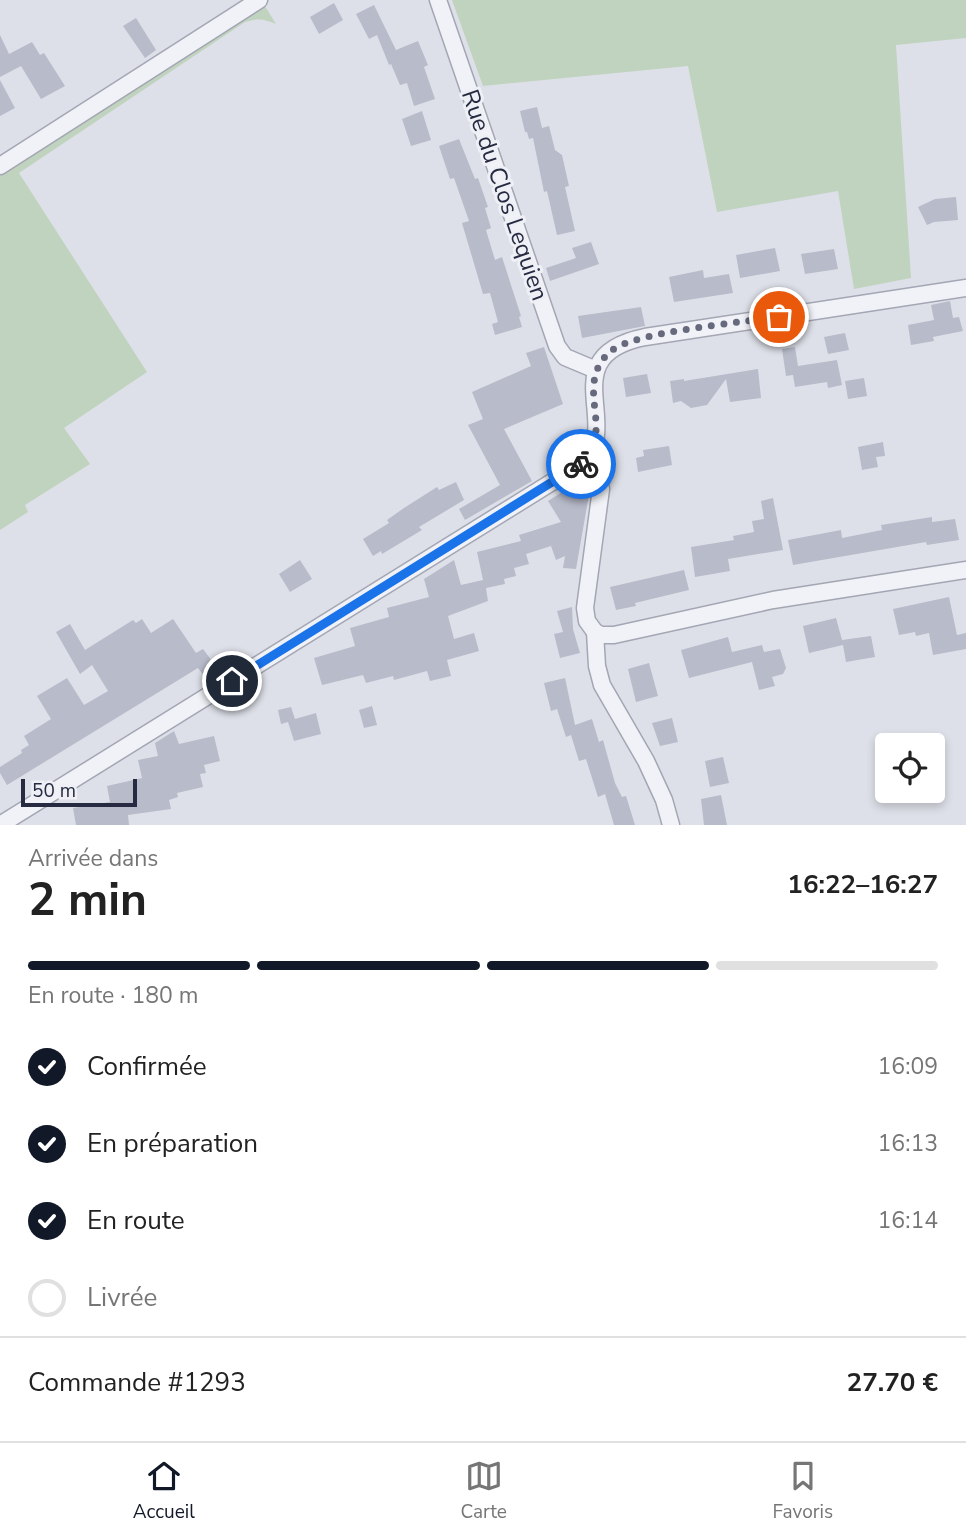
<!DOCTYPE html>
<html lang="fr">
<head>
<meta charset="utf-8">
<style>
  body { margin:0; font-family:"Nunito Sans",sans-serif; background:#f2f2f2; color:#222; height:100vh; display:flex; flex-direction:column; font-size:26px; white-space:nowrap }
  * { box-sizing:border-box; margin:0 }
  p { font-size:23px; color:#767676 }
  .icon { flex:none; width:38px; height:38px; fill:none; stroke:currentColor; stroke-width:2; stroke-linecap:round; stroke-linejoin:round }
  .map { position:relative; height:825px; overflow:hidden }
  .sheet { display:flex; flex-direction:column; background:#fff; flex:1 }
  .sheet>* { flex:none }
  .buttons { position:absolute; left:875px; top:733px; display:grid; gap:14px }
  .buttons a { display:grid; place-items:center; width:70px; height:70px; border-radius:7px; background:#fff; box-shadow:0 4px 10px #0003; font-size:35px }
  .scale { position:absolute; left:21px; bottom:18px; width:116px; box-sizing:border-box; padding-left:7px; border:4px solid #262b41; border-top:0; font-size:19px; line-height:24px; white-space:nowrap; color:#262b41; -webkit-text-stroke:5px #eef0f6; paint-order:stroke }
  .pin { position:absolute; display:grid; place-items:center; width:60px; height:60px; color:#fff; margin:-30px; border:4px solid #fff; border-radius:50%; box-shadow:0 2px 7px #0007 }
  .courier { position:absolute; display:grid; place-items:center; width:70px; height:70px; margin:-35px; border:5px solid #1a73e8; border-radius:50%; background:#fff; color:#222; box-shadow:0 2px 9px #0007 }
  .summary em { font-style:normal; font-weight:700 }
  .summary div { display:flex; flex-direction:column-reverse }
  .summary { display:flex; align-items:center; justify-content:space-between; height:119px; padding:0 28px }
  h1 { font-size:46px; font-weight:700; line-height:52px }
  .bar { display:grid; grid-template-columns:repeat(4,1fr); gap:10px 7px; align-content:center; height:84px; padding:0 28px }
  .bar i { height:9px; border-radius:5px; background:#e0e0e0 }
  .bar .active { background:#111827 }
  .bar p { grid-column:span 4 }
  .line { display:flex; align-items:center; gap:18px; padding:0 28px; border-top:2px solid #e0e0e0 }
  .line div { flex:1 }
  ol { padding:0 28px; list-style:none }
  li { display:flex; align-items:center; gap:21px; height:77px }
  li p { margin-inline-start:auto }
  li .icon { padding:7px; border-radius:50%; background:#111827; color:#fff; stroke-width:4 }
  li:last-child { color:#767676 }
  li i { width:38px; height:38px; border:4px solid #e0e0e0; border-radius:50% }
  .tabs { display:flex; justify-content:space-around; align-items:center; height:98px; border-top:2px solid #e0e0e0; background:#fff; font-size:19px; color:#767676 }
  .tabs a { display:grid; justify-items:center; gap:4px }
  .tabs .active { color:#111827 }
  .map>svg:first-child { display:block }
</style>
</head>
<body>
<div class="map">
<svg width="966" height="825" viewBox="0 0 966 825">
  <rect width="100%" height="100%" fill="#dee0e9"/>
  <g fill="#c0d3be">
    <path d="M 452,0 L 966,0 L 966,38 L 896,45 L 911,278 L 854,289 L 838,191 L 717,212 L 688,66 L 483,86 Z"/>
    <path d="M 263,3 L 276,24 C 264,19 258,18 245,22 L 19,173 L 147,372 L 64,428 L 90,464 L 25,505 L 28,512 L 0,530 L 0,172 Z"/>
  </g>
  <g fill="#b8bbc9">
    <path d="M 334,3 L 343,20 L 319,34 L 310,17 Z"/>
    <path d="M 374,5 L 396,50 L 418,41 L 428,65 L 424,67 L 435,99 L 414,106 L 407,83 L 400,85 L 391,64 L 389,65 L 377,35 L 369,39 L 356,14 Z"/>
    <path d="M 136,18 L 156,50 L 145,58 L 123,26 Z"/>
    <path d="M 0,35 L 9,54 L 32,42 L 40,55 L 44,53 L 65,86 L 41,99 L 21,66 L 0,77 Z"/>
    <path d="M 0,80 L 15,108 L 0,116 Z"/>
    <path d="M 537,107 L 542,128 L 549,126 L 555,150 L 562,155 L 569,186 L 565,187 L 575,231 L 557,235 L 547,191 L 544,192 L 533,138 L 529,139 L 527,132 L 525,132 L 520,111 Z"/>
    <path d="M 422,111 L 431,140 L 411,146 L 402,119 Z"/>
    <path d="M 459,139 L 475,179 L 478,178 L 488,207 L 485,208 L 491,228 L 486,230 L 495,260 L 502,257 L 521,316 L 519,317 L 522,327 L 495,335 L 492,324 L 498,322 L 490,293 L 483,294 L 462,223 L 469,221 L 454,178 L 450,179 L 439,146 Z"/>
    <path d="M 956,197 L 958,220 L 934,222 L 927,225 L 918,207 L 935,199 Z"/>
    <path d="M 591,242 L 599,264 L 550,281 L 546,268 L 576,258 L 572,248 Z"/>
    <path d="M 775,248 L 780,271 L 740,278 L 736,255 Z"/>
    <path d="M 834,249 L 838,269 L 805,274 L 801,254 Z"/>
    <path d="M 703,270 L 704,278 L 729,274 L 733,293 L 674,302 L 669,277 Z"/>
    <path d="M 950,301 L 953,318 L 959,317 L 963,331 L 933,337 L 934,341 L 911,345 L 908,325 L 934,320 L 931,305 Z"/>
    <path d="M 641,307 L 645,326 L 582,338 L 578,316 Z"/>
    <path d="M 845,333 L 849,350 L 828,354 L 824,337 Z"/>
    <path d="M 544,347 L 563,404 L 504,429 L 532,481 L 465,520 L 459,509 L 500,485 L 468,425 L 483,419 L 472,392 L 531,366 L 526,353 Z"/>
    <path d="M 795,347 L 798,366 L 837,360 L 842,385 L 828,388 L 827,382 L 795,387 L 793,375 L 786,376 L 782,349 Z"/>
    <path d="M 758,369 L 761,398 L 730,402 L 726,379 L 707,405 L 691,408 L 681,401 L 673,403 L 670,381 L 684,379 L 684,381 Z"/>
    <path d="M 647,374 L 651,393 L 626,397 L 623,378 Z"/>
    <path d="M 864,378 L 867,396 L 848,399 L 845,381 Z"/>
    <path d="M 883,442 L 885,456 L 876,457 L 878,467 L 862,470 L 858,447 Z"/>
    <path d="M 669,446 L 672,465 L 638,472 L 636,458 L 644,456 L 643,450 Z"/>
    <path d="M 580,481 L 590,489 L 576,569 L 563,568 L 565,556 L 556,560 L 551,546 L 526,554 L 529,564 L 514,568 L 516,576 L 504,579 L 505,584 L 486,588 L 488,601 L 448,616 L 454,639 L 474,633 L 479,651 L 447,660 L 451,676 L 430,681 L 427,671 L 394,680 L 393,676 L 366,683 L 363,675 L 322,685 L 314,658 L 355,646 L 350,628 L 389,617 L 387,608 L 429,597 L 424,579 L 454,560 L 461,585 L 483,580 L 477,552 L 521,541 L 519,535 L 561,522 L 548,501 Z"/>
    <path d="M 456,482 L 464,500 L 419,527 L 422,530 L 382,554 L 381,551 L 373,556 L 363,539 L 389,523 L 387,520 L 404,508 L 437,487 L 439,490 Z"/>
    <path d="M 773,498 L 783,550 L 728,559 L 730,571 L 695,577 L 691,547 L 734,540 L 733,536 L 754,532 L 752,521 L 764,519 L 761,501 Z"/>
    <path d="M 932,517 L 932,522 L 955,519 L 959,540 L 927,545 L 926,542 L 793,565 L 788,540 L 841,530 L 842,538 L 882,530 L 881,525 Z"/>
    <path d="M 300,560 L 312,579 L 290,592 L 279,574 Z"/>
    <path d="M 684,570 L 689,590 L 635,603 L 636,606 L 616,610 L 610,587 Z"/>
    <path d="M 949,597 L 957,635 L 966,633 L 966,649 L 933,655 L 929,633 L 916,636 L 915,632 L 899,635 L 893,609 Z"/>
    <path d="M 572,607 L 573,629 L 580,653 L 560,658 L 554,634 L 563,632 L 557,611 Z"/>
    <path d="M 836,618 L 842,640 L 871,636 L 875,657 L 846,662 L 843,645 L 809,653 L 803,626 Z"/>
    <path d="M 142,619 L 151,633 L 173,619 L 196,653 L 203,649 L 218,669 L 205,677 L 198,668 L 7,785 L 0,773 L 0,767 L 22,753 L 21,750 L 29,745 L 24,736 L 51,719 L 37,696 L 67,678 L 84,705 L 108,691 L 92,665 L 80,674 L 56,632 L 70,624 L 85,650 L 133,620 L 136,623 Z"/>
    <path d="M 728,637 L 732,652 L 762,645 L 764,652 L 780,649 L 786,668 L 783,674 L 772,677 L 775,686 L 759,690 L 752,662 L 689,678 L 681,650 Z"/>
    <path d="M 649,663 L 658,696 L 636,702 L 628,669 Z"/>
    <path d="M 565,678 L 575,725 L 592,719 L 599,742 L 603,740 L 615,783 L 622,797 L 626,796 L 635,825 L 614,825 L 605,794 L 598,797 L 586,759 L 579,761 L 571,735 L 566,737 L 557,709 L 551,711 L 544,683 Z"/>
    <path d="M 372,706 L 377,725 L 364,728 L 359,710 Z"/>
    <path d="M 291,707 L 295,719 L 316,713 L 321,734 L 294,741 L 288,722 L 281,724 L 278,710 Z"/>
    <path d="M 672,718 L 678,742 L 660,746 L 652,723 Z"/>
    <path d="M 174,731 L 179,744 L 214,736 L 220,761 L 204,765 L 206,773 L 200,774 L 203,787 L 177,793 L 178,797 L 169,800 L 171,809 L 128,815 L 129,825 L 76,825 L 73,808 L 110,802 L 107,786 L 142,778 L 138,760 L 158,756 L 155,743 Z"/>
    <path d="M 723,757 L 729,783 L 710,787 L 705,761 Z"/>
    <path d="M 721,795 L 727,825 L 704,825 L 701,799 Z"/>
  </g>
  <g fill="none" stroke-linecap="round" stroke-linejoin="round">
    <g stroke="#a3a6b3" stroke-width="19">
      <g id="street">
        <path d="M 438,0 L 557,346 L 565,357 L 596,370"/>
        <path d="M 0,166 L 259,0"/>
        <path d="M 587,459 L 597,474 L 601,489 L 585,608 L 587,621 L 595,632"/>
        <path d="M 595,632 L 601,635 L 614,635 L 773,600 L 966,570"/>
        <path d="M 595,632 L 597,666 L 602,685 L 646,761 L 664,800 L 671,825"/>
        <path d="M 0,825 L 581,464 C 625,427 551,356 645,337 L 966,288"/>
      </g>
    </g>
    <use href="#street" stroke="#f1f2f7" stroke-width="16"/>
  </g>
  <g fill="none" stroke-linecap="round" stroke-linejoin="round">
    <path stroke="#666a7c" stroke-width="7" stroke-dasharray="0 12.6" d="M 581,464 C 598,450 597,430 595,410 C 592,387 592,367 611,351 C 633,332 744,322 779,317"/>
    <path stroke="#1a73e8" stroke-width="9" d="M 232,681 L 581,464"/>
  </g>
  <g text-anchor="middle" stroke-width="6" stroke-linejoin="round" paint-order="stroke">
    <g font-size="24" fill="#262b41" stroke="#eef0f6">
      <text transform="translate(505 195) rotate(71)" y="8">Rue du Clos Lequien</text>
    </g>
  </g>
</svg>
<div class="buttons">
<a><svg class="icon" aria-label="locate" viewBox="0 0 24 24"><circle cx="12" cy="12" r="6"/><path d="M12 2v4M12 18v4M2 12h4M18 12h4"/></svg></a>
</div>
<div class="scale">50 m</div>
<div class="pin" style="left:779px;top:317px;background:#ea580c"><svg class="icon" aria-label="bag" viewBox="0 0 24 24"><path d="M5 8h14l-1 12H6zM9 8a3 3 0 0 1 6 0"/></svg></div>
<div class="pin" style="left:232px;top:681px;background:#1f2937"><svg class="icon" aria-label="home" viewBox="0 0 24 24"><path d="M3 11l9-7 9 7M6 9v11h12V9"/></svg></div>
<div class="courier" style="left:581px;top:464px"><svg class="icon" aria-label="bike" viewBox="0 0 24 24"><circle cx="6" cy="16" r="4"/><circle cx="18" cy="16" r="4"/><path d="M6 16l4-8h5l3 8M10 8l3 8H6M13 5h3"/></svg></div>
</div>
<section class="sheet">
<div class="summary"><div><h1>2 min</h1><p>Arrivée dans</p></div><em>16:22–16:27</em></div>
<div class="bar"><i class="active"></i><i class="active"></i><i class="active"></i><i></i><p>En route · 180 m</p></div>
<ol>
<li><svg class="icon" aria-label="check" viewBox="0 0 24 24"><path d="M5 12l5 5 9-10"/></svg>Confirmée<p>16:09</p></li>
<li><svg class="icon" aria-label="check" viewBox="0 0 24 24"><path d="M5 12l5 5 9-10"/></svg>En préparation<p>16:13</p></li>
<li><svg class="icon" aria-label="check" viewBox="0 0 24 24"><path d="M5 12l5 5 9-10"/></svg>En route<p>16:14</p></li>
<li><i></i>Livrée</li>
</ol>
<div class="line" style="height:91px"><div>Commande #1293</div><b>27.70 €</b></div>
</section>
<nav class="tabs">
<a class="active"><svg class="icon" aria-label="home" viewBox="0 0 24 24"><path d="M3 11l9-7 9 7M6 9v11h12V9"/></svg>Accueil</a>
<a><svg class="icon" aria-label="map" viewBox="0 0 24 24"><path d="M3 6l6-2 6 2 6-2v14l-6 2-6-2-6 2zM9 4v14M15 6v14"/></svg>Carte</a>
<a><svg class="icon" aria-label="saved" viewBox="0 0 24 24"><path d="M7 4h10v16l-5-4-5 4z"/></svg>Favoris</a>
</nav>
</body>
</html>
